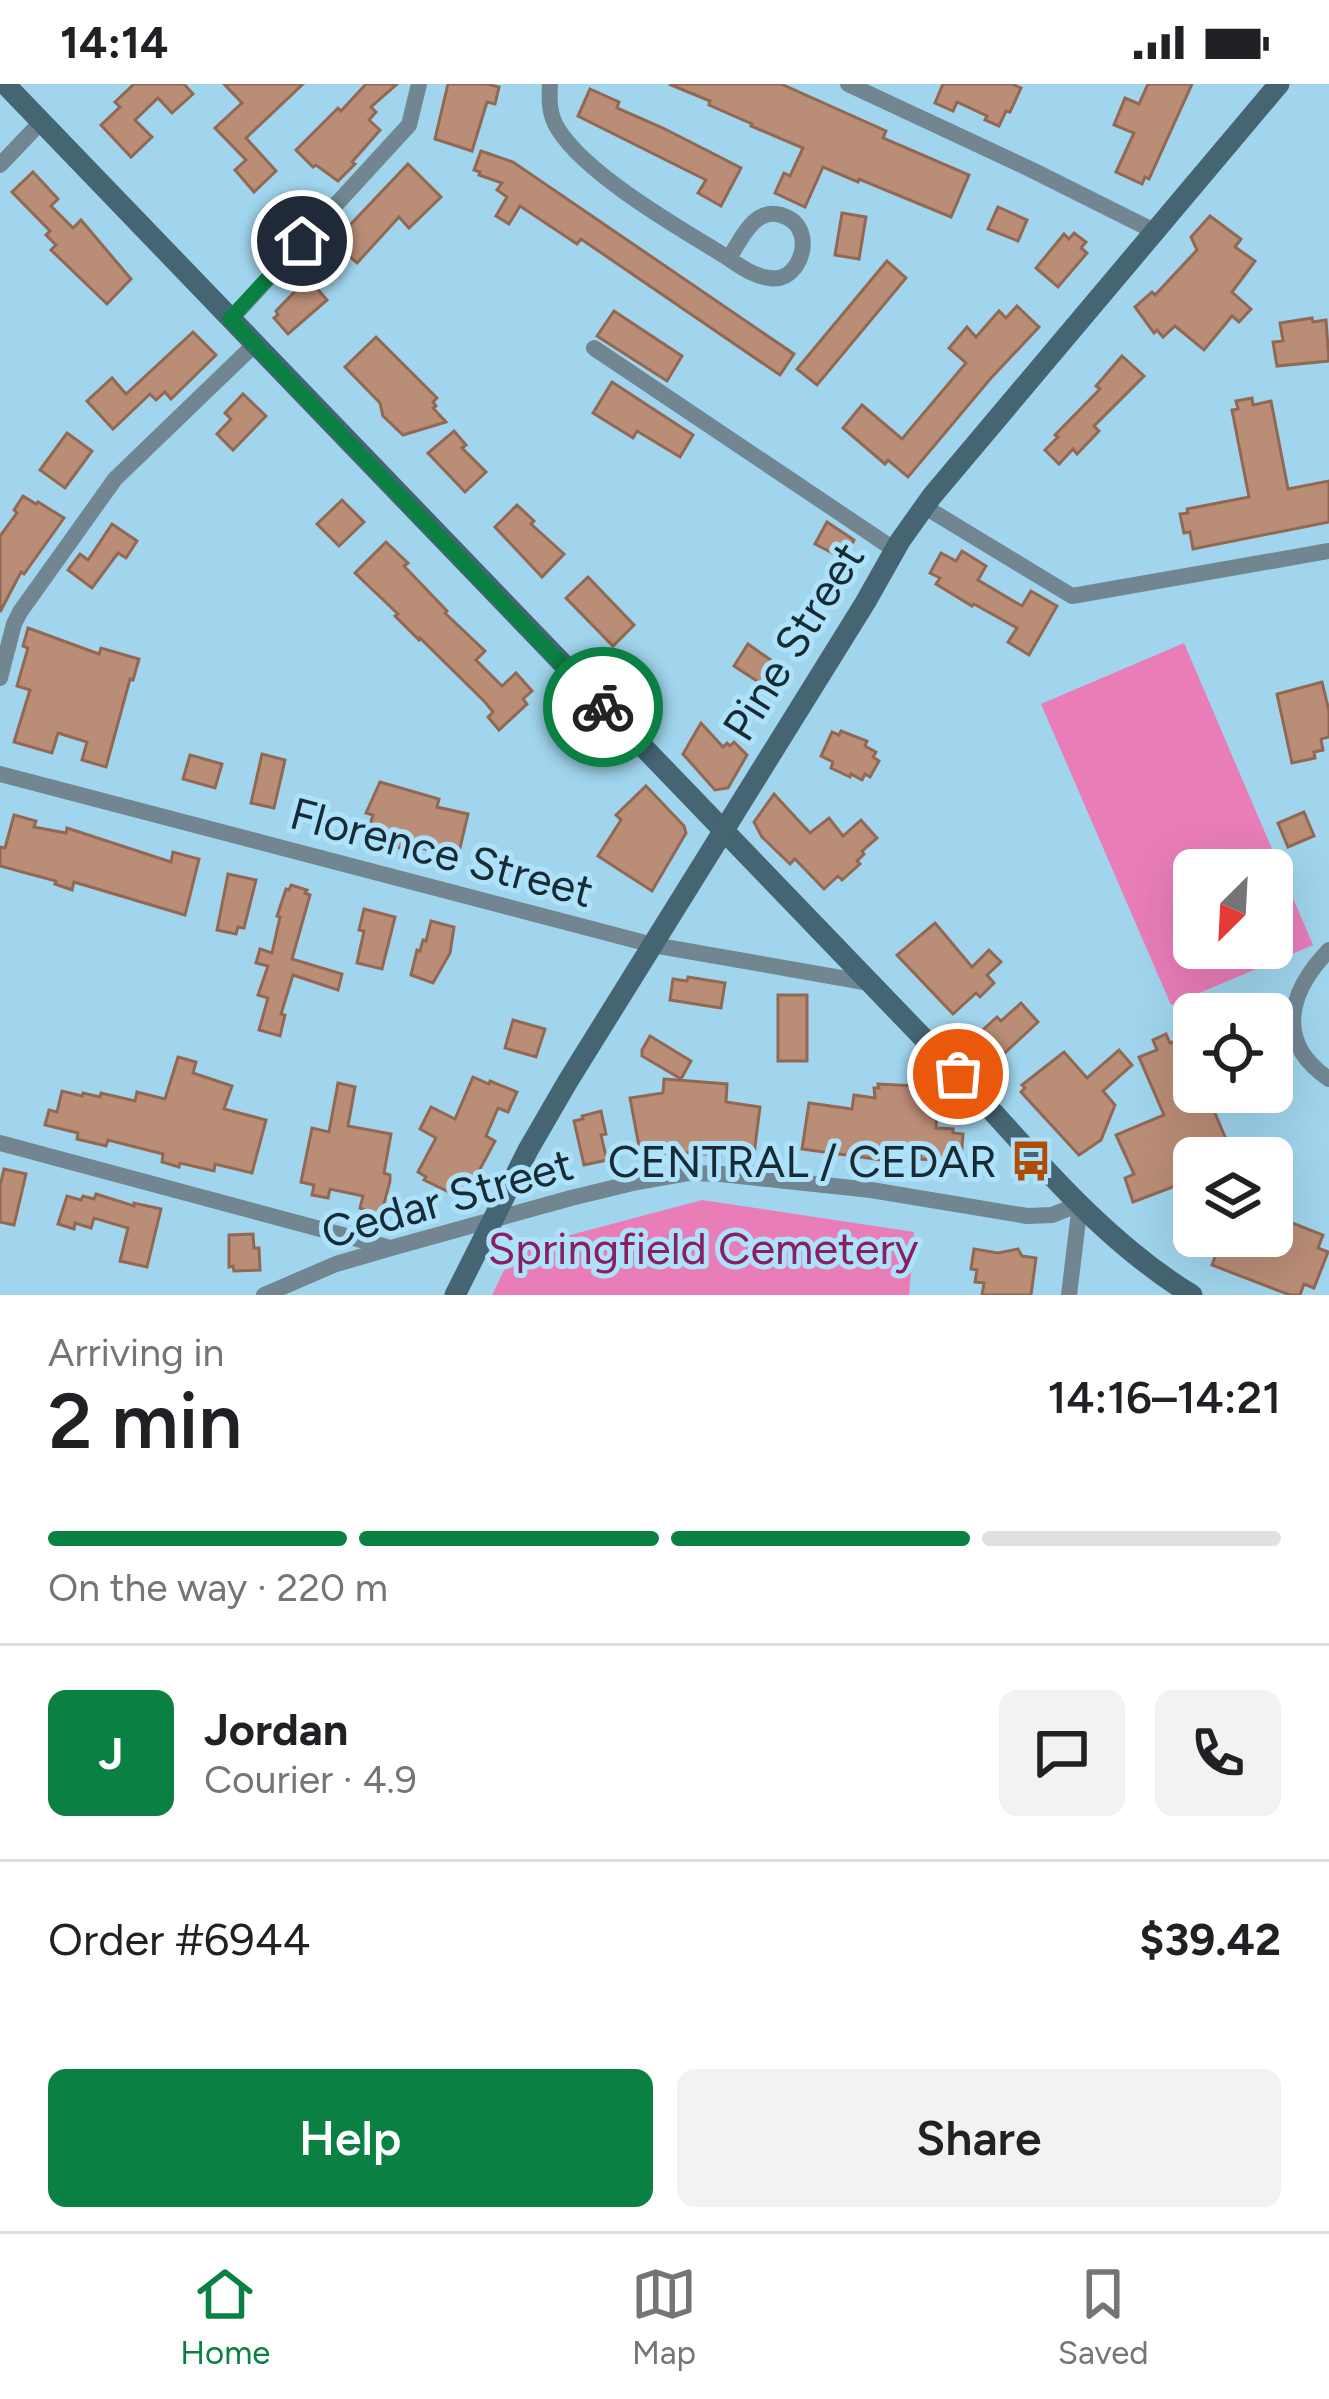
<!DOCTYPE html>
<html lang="en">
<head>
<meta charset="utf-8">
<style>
  body { margin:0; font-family:Figtree,sans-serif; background:#f2f2f2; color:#202124; height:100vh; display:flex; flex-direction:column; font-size:45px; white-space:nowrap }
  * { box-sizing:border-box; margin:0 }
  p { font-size:39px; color:#757577 }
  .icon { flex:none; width:66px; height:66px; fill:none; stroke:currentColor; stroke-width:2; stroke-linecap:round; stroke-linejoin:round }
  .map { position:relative; height:1211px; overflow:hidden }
  .sheet { display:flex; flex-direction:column; background:#fff; flex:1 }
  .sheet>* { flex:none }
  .needle { width:78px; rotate:204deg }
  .tools { position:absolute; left:1173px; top:765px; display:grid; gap:24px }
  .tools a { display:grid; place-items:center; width:120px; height:120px; border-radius:18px; background:#fff; box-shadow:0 12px 48px #0002; font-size:60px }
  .pin { position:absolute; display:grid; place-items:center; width:102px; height:102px; color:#fff; margin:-51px; border:6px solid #fff; border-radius:50%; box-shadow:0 3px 12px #0007 }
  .courier { position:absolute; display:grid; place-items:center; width:120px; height:120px; margin:-60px; border:9px solid #0b8043; border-radius:50%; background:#fff; color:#222; box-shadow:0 3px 15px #0007 }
  .headline em { font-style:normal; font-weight:600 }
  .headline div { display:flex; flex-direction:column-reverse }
  .headline { display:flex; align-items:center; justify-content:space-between; height:204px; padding:0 48px }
  h1 { font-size:78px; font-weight:600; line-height:90px }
  .bar { display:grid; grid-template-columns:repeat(4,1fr); gap:18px 12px; align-content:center; height:144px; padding:0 48px }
  .bar i { height:15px; border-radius:9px; background:#e0e0e0 }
  .bar .current { background:#0b8043 }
  .bar p { grid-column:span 4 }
  .line { display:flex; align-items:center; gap:30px; padding:0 48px; border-top:3px solid #e0e0e0 }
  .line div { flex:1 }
  .round { display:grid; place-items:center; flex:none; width:126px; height:126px; border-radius:18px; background:#f2f2f2 }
  .primary-button { display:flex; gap:24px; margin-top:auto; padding:24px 48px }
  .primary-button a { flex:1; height:138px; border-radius:18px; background:#0b8043; color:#fff; font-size:48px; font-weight:600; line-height:138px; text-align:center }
  .primary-button a+a { background:#f2f2f2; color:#202124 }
  .status { display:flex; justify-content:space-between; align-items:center; height:84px; padding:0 60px; background:#fff; direction:ltr }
  .status svg { height:33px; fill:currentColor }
  .tab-bar { display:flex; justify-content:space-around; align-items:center; height:168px; border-top:3px solid #e0e0e0; background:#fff; font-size:33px; color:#757577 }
  .tab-bar a { display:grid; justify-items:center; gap:6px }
  .tab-bar .current { color:#0b8043 }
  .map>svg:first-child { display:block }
</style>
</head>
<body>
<div class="status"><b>14:14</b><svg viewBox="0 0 49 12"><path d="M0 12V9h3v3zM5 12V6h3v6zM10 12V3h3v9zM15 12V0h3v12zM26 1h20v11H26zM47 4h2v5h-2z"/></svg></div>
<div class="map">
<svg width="1329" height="1211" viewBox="0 0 1329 1211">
  <rect width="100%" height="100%" fill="#a0d5ed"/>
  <g fill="#e97db8" fill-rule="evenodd">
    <path d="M 1184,559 L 1313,861 L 1171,921 L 1041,620 ZM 1194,786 L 1272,786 L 1272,864 L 1194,864 Z"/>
    <path d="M 702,1116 L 914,1148 L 909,1211 L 492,1211 L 514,1166 Z"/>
  </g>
  <g fill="#ba8d76" stroke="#936853" stroke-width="3">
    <path d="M 134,0 L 184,0 L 193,10 L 172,29 L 158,14 L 135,36 L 152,53 L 131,73 L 101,41 L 120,23 L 115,18 Z"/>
    <path d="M 224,0 L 303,0 L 246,54 L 276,87 L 254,108 L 235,86 L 246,76 L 215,44 L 242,19 Z"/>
    <path d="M 366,0 L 397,0 L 371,23 L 376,28 L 369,36 L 380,46 L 352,78 L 355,80 L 338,97 L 316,81 L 313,83 L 296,66 L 338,24 L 341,27 Z"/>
    <path d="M 448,0 L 487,0 L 499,3 L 495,20 L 487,18 L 472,67 L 435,55 Z"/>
    <path d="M 669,0 L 781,0 L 886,47 L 883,54 L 969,91 L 951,133 L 859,95 L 858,98 L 823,83 L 805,123 L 775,109 L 784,89 L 790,92 L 803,64 L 751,42 L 752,40 L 709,21 L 710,17 Z"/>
    <path d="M 943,0 L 1012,0 L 1021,4 L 1010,28 L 1006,27 L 999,42 L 985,36 L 987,32 L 957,18 L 953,27 L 935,19 Z"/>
    <path d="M 1148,0 L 1192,0 L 1149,95 L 1145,93 L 1142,100 L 1116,88 L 1134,49 L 1114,41 L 1125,14 L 1139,20 Z"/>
    <path d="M 590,5 L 619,18 L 617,24 L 663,44 L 741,84 L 721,122 L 698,109 L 706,96 L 578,32 Z"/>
    <path d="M 481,67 L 513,78 L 794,270 L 780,291 L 581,155 L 577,160 L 520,122 L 509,140 L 496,132 L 507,113 L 497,106 L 502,99 L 479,91 L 480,88 L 474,86 Z"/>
    <path d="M 408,80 L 441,113 L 409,144 L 399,133 L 357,179 L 329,154 L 344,137 L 349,142 Z"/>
    <path d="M 33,88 L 58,115 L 51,122 L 73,144 L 81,136 L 131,195 L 107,220 L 51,166 L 56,161 L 46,151 L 50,147 L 12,108 Z"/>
    <path d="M 998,123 L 1027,136 L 1018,157 L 988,145 Z"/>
    <path d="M 842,129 L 866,133 L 859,175 L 835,171 Z"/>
    <path d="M 1210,132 L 1241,155 L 1235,163 L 1255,177 L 1232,208 L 1251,225 L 1239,238 L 1232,232 L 1204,266 L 1175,242 L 1163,253 L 1157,246 L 1154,249 L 1135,223 L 1152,208 L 1155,211 L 1197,166 L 1191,153 Z"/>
    <path d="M 1074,149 L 1086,158 L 1081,164 L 1087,169 L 1058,203 L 1036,184 L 1064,150 L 1069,155 Z"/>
    <path d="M 887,177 L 906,194 L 817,301 L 797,285 Z"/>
    <path d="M 308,194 L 327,216 L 288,250 L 274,234 L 278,231 L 276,227 Z"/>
    <path d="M 1017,222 L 1039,243 L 991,294 L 908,393 L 888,376 L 885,380 L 843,344 L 862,321 L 902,355 L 966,279 L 949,264 L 967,243 L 976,253 L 999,227 L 1006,234 Z"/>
    <path d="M 614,227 L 682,272 L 667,297 L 597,252 Z"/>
    <path d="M 1312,234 L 1313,238 L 1326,236 L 1329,277 L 1277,282 L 1273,258 L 1283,257 L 1280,239 Z"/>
    <path d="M 193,248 L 216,271 L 171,315 L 165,308 L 156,316 L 150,310 L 113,345 L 87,317 L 112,294 L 126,310 Z"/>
    <path d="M 376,253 L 437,314 L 433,318 L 436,322 L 433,324 L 446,338 L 403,351 L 383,332 L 380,319 L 345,283 Z"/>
    <path d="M 1122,272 L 1144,292 L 1094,342 L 1099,347 L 1077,370 L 1073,365 L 1059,380 L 1045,366 L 1058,353 L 1055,351 L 1100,305 L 1096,302 Z"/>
    <path d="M 612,298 L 693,351 L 680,373 L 637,347 L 633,354 L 593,329 Z"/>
    <path d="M 243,310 L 266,332 L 233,366 L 217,350 L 231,335 L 225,329 Z"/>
    <path d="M 1252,314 L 1253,321 L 1271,317 L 1288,405 L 1329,397 L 1329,438 L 1193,465 L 1190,448 L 1184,449 L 1180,430 L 1188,429 L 1187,425 L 1249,413 L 1232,326 L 1238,325 L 1236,317 Z"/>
    <path d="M 454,347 L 466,361 L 462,364 L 486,388 L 465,408 L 428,369 Z"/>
    <path d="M 67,349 L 92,367 L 65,404 L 40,386 Z"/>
    <path d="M 23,412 L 36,420 L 38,418 L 64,434 L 24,490 L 21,488 L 0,528 L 0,452 L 17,429 L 14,426 Z"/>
    <path d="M 342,416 L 364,438 L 339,462 L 317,440 Z"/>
    <path d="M 517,421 L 534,437 L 531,440 L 564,470 L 542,493 L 495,443 Z"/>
    <path d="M 827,438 L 854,456 L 845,473 L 839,470 L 838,472 L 815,460 Z"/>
    <path d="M 112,440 L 137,457 L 126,474 L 118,469 L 92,504 L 68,486 L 80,470 L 88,476 Z"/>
    <path d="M 386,458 L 408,479 L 404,482 L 447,527 L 445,529 L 485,567 L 476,576 L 502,602 L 516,589 L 532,607 L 523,615 L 527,620 L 499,646 L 488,633 L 493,628 L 485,618 L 420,554 L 419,556 L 395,532 L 398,530 L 355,489 Z"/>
    <path d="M 962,467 L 986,482 L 978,496 L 1022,522 L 1031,507 L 1057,522 L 1029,571 L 1008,558 L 1017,544 L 974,520 L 972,522 L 936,500 L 940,494 L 930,489 L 941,469 L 956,477 Z"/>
    <path d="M 588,493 L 634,541 L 613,562 L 566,514 Z"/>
    <path d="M 28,544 L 99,570 L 101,564 L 139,575 L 133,596 L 130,595 L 106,683 L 82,676 L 87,658 L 58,649 L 52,669 L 14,658 L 30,606 L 17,602 L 28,564 L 23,562 Z"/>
    <path d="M 748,560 L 782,584 L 768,604 L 734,582 Z"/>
    <path d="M 1322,598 L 1329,627 L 1329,653 L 1321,655 L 1323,666 L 1314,668 L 1315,674 L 1292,679 L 1277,610 Z"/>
    <path d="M 701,639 L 723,663 L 727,659 L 730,662 L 734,658 L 747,671 L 728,704 L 715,706 L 683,670 Z"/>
    <path d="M 841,647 L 867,657 L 865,662 L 876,668 L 873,673 L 879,677 L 870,693 L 865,690 L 862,696 L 851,690 L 850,693 L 831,684 L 833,678 L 821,672 L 832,648 L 839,651 Z"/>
    <path d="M 262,670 L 285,676 L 274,724 L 251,719 Z"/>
    <path d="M 190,671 L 222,680 L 215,704 L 183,695 Z"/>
    <path d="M 380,698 L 439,715 L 437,723 L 468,730 L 456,781 L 440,777 L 442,769 L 413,762 L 412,768 L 366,753 L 373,731 L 366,729 Z"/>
    <path d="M 646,702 L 684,742 L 686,749 L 652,807 L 598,772 L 621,736 L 616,731 Z"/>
    <path d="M 774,710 L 810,749 L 829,734 L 843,752 L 861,736 L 877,754 L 862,767 L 864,770 L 857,777 L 860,780 L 842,796 L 838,792 L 824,805 L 795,775 L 790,780 L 762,753 L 754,738 Z"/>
    <path d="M 1304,728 L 1314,752 L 1288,763 L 1278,739 Z"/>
    <path d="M 14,731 L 36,737 L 34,743 L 66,749 L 67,744 L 171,778 L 173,768 L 199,775 L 185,831 L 74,798 L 72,806 L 55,800 L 56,797 L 0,782 L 0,763 L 5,764 Z"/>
    <path d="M 228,790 L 256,796 L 244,844 L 238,843 L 236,850 L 217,846 Z"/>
    <path d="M 291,801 L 307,806 L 305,809 L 310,811 L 292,875 L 342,890 L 338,906 L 293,891 L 281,930 L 285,931 L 280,952 L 259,946 L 268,914 L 258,911 L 268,882 L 256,879 L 260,865 L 272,869 L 280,833 L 277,832 L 286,805 L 289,806 Z"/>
    <path d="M 364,825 L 395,833 L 382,885 L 357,879 L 364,847 L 359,846 Z"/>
    <path d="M 431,837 L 454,843 L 450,869 L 433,899 L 411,891 L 417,866 L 420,867 L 423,856 L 426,857 Z"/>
    <path d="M 935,839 L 972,883 L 989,866 L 1001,878 L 987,891 L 994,899 L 980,913 L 976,909 L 953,930 L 897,871 Z"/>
    <path d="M 688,893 L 725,899 L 721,924 L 670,916 L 673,895 L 687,897 Z"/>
    <rect x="778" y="911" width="29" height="66"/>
    <path d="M 1021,919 L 1038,938 L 996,977 L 975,953 L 997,933 L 1001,937 Z"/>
    <path d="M 513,936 L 545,945 L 536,973 L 505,964 Z"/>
    <path d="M 1166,950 L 1170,959 L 1184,954 L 1194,978 L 1194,1008 L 1206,1008 L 1228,1060 L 1223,1062 L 1228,1074 L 1194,1074 L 1194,1095 L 1133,1118 L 1125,1094 L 1134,1090 L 1116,1051 L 1164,1031 L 1139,973 L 1157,966 L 1153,956 Z"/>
    <path d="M 650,952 L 691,977 L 681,995 L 642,972 L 642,966 Z"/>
    <path d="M 1119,966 L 1132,981 L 1103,1007 L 1115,1021 L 1101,1056 L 1079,1071 L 1021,1008 L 1025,1004 L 1022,1001 L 1064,968 L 1087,994 Z"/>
    <path d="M 178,973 L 196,978 L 193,989 L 232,1002 L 224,1025 L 266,1036 L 252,1089 L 215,1080 L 214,1087 L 180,1079 L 179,1083 L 162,1078 L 163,1070 L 108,1056 L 106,1062 L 77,1055 L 78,1049 L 45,1041 L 49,1026 L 57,1028 L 62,1007 L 82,1012 L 83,1009 L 100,1013 L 101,1009 L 135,1017 L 137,1008 L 165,1015 Z"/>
    <path d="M 473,993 L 489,1000 L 490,997 L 517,1008 L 508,1028 L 498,1024 L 486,1052 L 495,1057 L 465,1113 L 452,1106 L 451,1109 L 424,1096 L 426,1093 L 418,1088 L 436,1054 L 420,1045 L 431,1023 L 455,1035 Z"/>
    <path d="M 664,995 L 727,1000 L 726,1018 L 760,1023 L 754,1070 L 720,1066 L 720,1071 L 673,1068 L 641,1073 L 630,1014 L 663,1009 Z"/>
    <path d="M 338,999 L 355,1003 L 348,1042 L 391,1050 L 384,1089 L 390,1091 L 390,1097 L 380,1135 L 363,1131 L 365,1126 L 360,1124 L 363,1112 L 330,1105 L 328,1114 L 312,1111 L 314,1101 L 301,1098 L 312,1044 L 329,1048 Z"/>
    <path d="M 878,1000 L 934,1003 L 933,1014 L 938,1015 L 936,1044 L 953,1045 L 953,1049 L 963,1050 L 961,1078 L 920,1075 L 921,1067 L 891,1065 L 890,1077 L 802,1065 L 809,1019 L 852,1025 L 854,1011 L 875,1014 L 874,1004 L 879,1004 Z"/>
    <path d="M 601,1027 L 606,1050 L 601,1051 L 607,1076 L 584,1081 L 574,1037 L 583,1035 L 582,1032 Z"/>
    <path d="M 4,1085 L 26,1090 L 14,1141 L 0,1138 L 0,1102 Z"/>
    <path d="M 96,1110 L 134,1122 L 134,1119 L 161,1125 L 147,1183 L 120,1177 L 128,1144 L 94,1134 L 91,1144 L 75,1139 L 74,1145 L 58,1140 L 67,1112 L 81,1116 L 83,1112 L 94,1115 Z"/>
    <path d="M 1272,1131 L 1323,1151 L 1318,1164 L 1328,1168 L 1314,1204 L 1304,1200 L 1300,1211 L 1290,1211 L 1212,1181 L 1223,1152 L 1272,1152 Z"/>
    <path d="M 253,1150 L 254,1164 L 259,1164 L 260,1186 L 234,1187 L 233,1182 L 229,1183 L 229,1151 Z"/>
    <path d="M 974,1165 L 998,1169 L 1018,1165 L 1022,1172 L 1036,1174 L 1031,1211 L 982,1211 L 984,1199 L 975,1198 L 977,1186 L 971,1185 Z"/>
  </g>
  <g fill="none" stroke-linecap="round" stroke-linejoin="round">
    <g stroke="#718690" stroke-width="16">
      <path d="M 550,0 C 549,16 549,31 558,45 C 586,90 674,141 720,169 C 736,179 751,192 770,194 C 793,198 808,169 801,149 C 798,140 791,134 781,131 C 754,123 741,156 729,174"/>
      <path d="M 848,0 L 1030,85 L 1156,148"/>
      <path d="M 0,81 L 41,38"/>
      <path d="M 231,235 L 409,41 L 419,0"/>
      <path d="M 594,264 L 895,466"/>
      <path d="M 925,423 L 1072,512 L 1329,467"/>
      <path d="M 0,594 L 14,540 L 20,528 L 115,395 L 255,260"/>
      <path d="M 0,690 L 653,861 L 870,899"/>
      <path d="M 1329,866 C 1289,907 1274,958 1329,995"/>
      <path d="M 0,1059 L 387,1163"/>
      <path d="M 264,1211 L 336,1180 L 391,1164 L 571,1114 L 637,1098 L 688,1089 L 721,1090 L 871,1106 L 1027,1132 L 1052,1131 L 1080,1120 L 1069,1211"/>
    </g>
    <g stroke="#456573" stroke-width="21">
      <path d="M 5,0 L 958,990 C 1030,1067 1100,1155 1192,1211"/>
      <path d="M 455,1211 L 528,1066 L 568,997 L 865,519 L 900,457 L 932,412 L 1279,0"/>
    </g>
  </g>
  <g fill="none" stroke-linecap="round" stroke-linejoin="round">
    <path stroke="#466675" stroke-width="12" stroke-dasharray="0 21.6" d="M 603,623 L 958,990"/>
    <path stroke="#0b8043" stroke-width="15" d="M 302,157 L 230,235 L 603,623"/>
  </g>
  <defs>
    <g id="bus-bare" transform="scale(3.24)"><path d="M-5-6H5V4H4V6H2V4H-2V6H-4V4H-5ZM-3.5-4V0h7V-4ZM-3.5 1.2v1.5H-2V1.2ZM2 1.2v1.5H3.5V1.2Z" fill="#ad4d08" stroke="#ade2fa" stroke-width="2.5" paint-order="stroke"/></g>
  </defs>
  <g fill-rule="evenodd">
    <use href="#bus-bare" x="1031" y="1077"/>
  </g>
  <g text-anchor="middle" stroke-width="10" stroke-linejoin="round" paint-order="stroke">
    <g font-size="45" fill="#162b34" stroke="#ade2fa">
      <text transform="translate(793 557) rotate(-58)" y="16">Pine Street</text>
      <text transform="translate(442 768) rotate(15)" y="16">Florence Street</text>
      <text transform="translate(447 1114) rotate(-16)" y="16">Cedar Street</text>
    </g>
    <g font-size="45" fill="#162b34" stroke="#ade2fa" text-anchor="end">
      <text x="997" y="1093">CENTRAL / CEDAR</text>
    </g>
    <g font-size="45" fill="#891e61" stroke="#ade2fa">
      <text x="703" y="1180">Springfield Cemetery</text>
    </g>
  </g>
</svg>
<div class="tools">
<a><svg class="needle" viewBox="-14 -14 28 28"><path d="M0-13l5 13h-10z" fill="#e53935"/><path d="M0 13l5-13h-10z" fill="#757577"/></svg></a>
<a><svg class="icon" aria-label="locate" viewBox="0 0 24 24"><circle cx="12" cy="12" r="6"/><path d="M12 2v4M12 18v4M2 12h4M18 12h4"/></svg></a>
<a><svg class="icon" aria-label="layers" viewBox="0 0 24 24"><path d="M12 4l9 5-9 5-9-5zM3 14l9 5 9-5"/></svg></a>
</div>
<div class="pin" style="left:958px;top:990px;background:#ea580c"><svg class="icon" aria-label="bag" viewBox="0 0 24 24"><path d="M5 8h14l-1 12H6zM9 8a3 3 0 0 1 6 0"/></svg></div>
<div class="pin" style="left:302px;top:157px;background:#1f2937"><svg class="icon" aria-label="home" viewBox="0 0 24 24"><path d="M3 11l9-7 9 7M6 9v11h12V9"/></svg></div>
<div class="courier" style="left:603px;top:623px"><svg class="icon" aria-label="bike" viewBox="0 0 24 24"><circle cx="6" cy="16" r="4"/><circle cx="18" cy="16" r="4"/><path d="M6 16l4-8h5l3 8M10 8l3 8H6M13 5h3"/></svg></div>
</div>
<section class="sheet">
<div class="headline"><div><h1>2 min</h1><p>Arriving in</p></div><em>14:16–14:21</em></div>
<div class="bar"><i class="current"></i><i class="current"></i><i class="current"></i><i></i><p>On the way · 220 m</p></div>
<div class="line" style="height:216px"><b class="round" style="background:#0b8043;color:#fff">J</b><div><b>Jordan</b><p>Courier · 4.9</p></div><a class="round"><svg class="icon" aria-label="chat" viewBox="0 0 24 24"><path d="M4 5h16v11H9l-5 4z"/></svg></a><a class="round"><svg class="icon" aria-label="phone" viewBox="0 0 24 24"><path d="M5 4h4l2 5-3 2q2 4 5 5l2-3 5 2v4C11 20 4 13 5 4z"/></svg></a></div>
<div class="line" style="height:156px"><div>Order #6944</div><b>$39.42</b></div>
<div class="primary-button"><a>Help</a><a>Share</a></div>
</section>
<nav class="tab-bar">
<a class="current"><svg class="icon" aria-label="home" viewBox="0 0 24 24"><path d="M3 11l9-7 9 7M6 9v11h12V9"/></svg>Home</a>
<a><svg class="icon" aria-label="map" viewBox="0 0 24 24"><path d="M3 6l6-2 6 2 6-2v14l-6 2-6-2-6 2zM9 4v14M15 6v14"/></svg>Map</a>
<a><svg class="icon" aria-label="saved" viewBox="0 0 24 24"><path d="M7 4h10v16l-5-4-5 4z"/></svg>Saved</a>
</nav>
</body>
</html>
